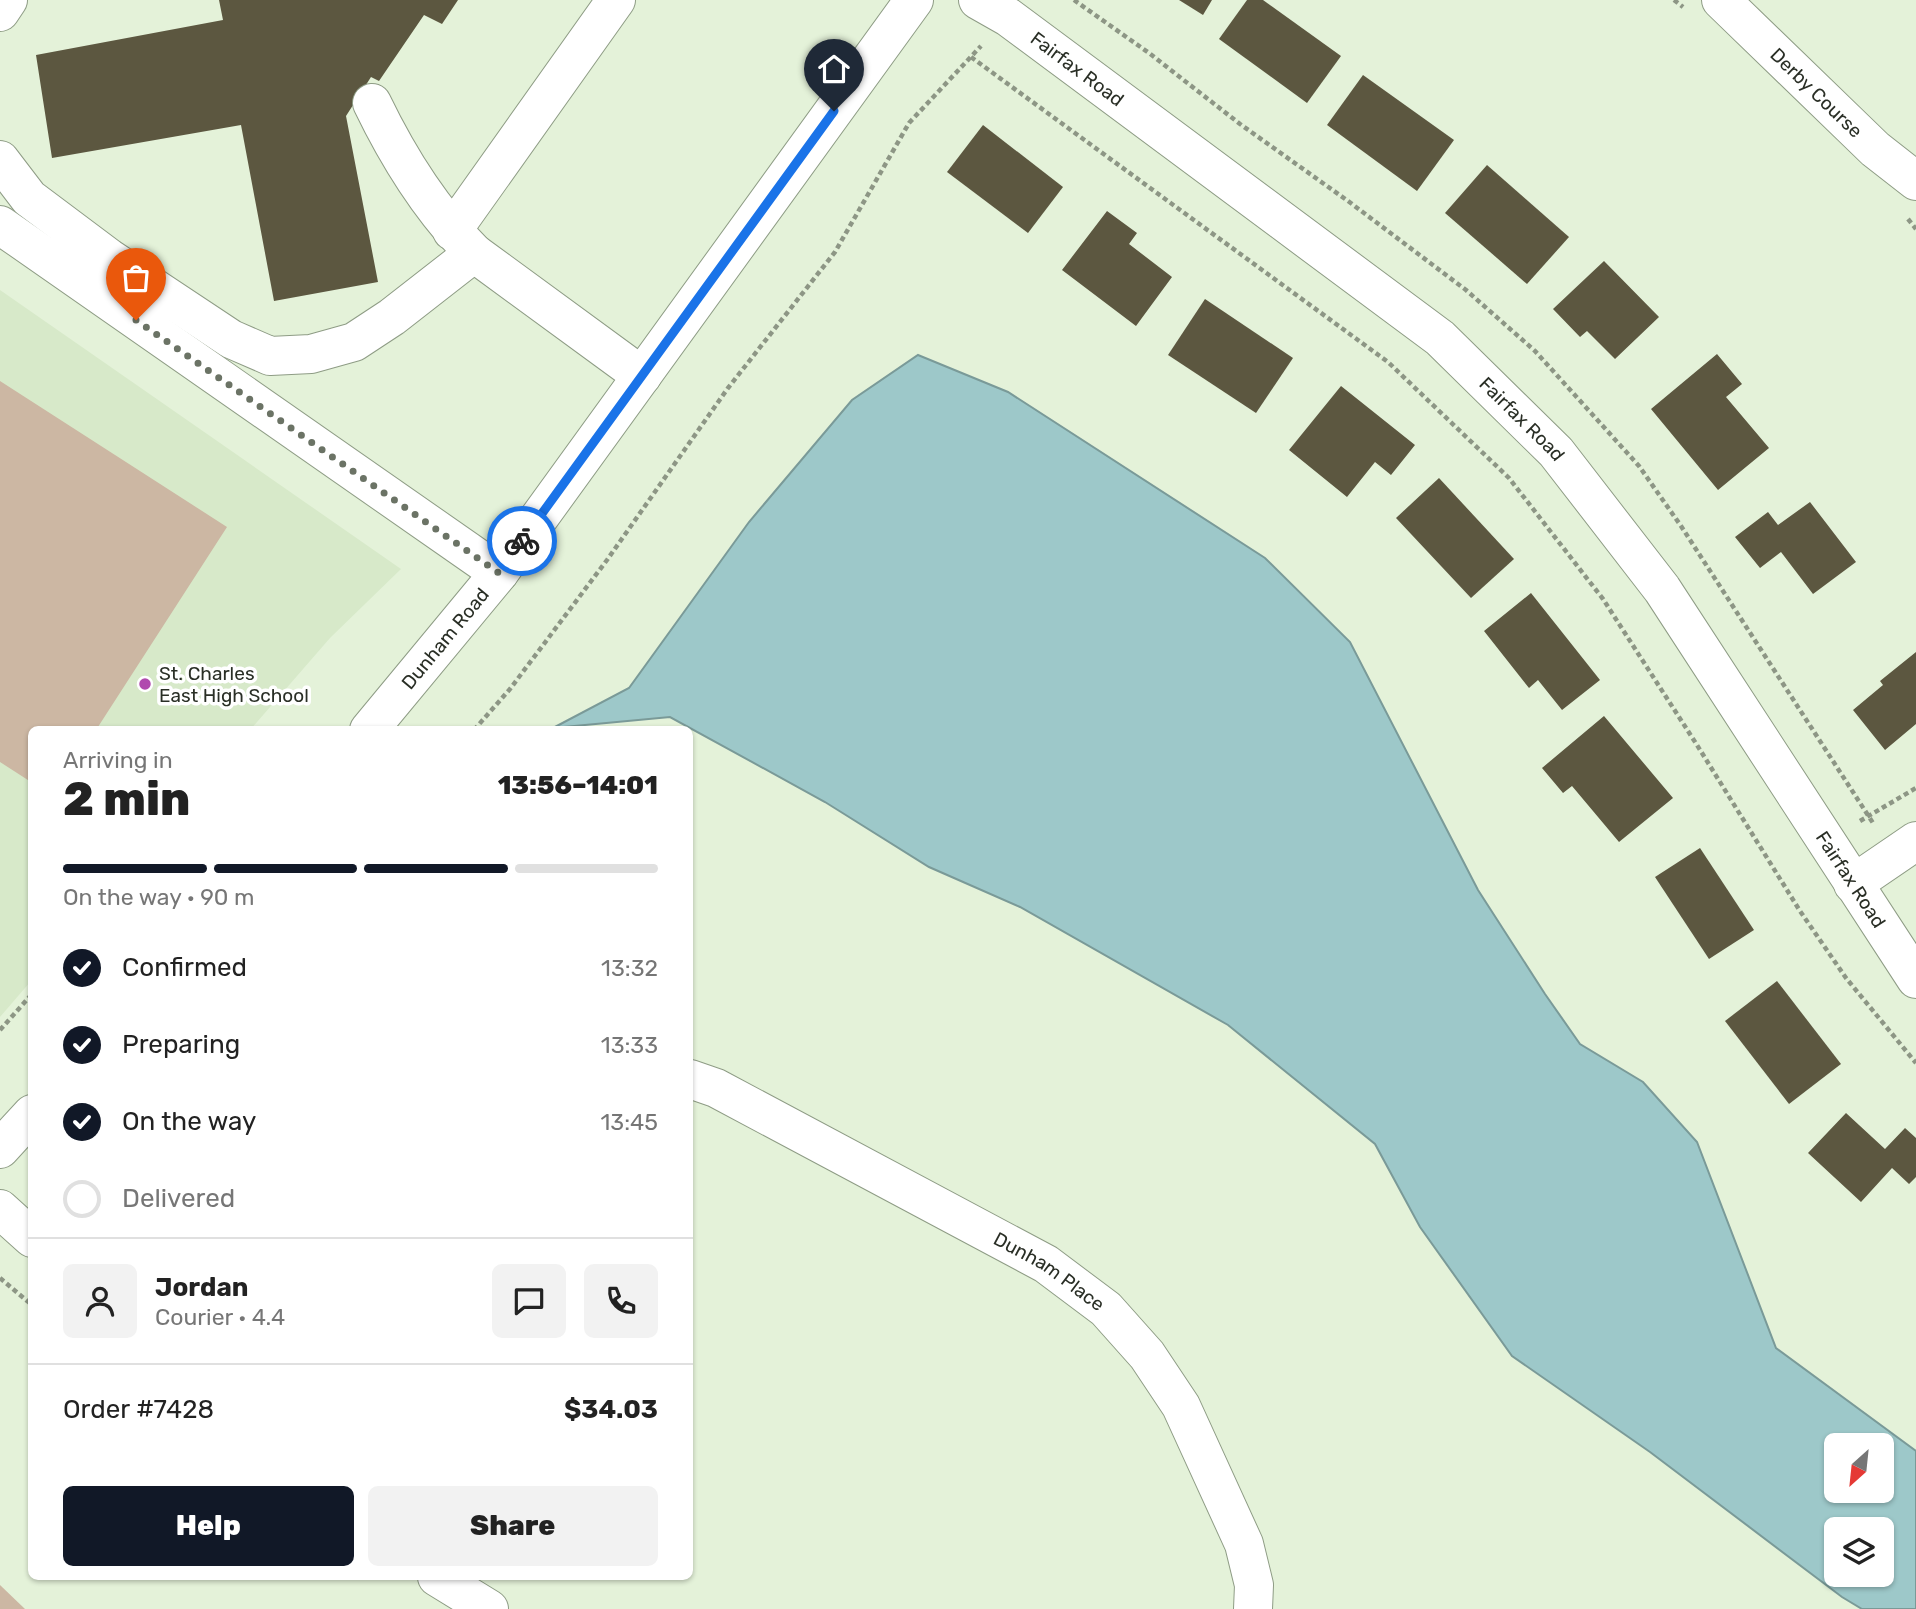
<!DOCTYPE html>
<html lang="en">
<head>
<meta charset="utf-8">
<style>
  body { margin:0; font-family:Rubik,sans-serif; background:#f2f2f2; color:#222; height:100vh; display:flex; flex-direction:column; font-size:26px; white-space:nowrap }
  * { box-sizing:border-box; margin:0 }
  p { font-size:23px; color:#767676 }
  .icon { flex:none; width:38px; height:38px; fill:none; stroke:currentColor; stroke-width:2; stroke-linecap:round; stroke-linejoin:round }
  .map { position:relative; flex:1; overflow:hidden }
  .panel { position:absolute; left:28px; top:726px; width:665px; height:854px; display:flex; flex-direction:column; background:#fff; border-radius:10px; box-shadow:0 2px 5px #0004 }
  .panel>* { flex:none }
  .needle { width:46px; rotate:207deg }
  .controls { position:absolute; left:1824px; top:1433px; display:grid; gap:14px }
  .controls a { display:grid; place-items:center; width:70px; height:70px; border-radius:10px; background:#fff; box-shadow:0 2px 5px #0004; font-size:35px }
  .pin { position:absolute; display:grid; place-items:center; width:60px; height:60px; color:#fff; margin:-72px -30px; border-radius:50% 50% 50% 0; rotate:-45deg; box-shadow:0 0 7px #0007 }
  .pin .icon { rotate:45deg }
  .courier { position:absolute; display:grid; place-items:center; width:70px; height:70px; margin:-35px; border:5px solid #1a73e8; border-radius:50%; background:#fff; color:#222; box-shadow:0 2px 9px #0007 }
  .overview em { font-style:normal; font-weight:800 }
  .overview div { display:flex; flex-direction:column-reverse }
  .overview { display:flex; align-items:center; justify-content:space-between; height:119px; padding:0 35px }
  h1 { font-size:46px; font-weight:800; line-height:52px }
  .bar { display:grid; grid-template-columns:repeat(4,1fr); gap:10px 7px; align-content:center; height:84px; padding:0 35px }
  .bar i { height:9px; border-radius:5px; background:#e0e0e0 }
  .bar .selected { background:#111827 }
  .bar p { grid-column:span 4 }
  .line { display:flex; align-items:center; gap:18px; padding:0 35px; border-top:2px solid #e0e0e0 }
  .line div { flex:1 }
  .round { display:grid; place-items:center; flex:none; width:74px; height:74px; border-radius:10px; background:#f2f2f2 }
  ol { padding:0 35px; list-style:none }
  li { display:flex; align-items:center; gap:21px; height:77px }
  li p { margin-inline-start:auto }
  li .icon { padding:7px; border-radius:50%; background:#111827; color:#fff; stroke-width:4 }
  li:last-child { color:#767676 }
  li i { width:38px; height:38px; border:4px solid #e0e0e0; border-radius:50% }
  .cta { display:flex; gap:14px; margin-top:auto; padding:14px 35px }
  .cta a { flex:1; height:80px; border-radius:10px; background:#111827; color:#fff; font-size:28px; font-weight:800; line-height:80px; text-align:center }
  .cta a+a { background:#f2f2f2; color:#222 }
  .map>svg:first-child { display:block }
</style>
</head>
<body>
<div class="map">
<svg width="1916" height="1609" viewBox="0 0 1916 1609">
  <rect width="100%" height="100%" fill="#e4f2d9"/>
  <path fill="#d7e9c9" d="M 0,290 L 401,569 L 330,638 L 250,730 L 32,730 L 31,981 L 0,1017 Z"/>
  <g fill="#ccb7a3">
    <path d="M 0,381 L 227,527 L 96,730 L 32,730 L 31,782 L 0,762 Z"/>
    <path d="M 0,1585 L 25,1609 L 0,1609 Z"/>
  </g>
  <path fill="#9dc8c9" stroke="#7a9a98" stroke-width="2" fill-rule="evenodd" d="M 918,355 L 1008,392 L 1265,558 L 1350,642 L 1478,890 L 1545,994 L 1580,1044 L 1643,1082 L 1697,1142 L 1776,1348 L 1916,1451 L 1916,1609 L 1862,1609 L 1842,1597 L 1650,1452 L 1512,1356 L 1420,1227 L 1375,1144 L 1228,1025 L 1020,907 L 929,867 L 825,802 L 670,717 L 553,728 L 629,688 L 749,522 L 852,400 ZM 1836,1446 L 1881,1446 L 1881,1491 L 1836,1491 ZM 1836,1530 L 1881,1530 L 1881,1575 L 1836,1575 Z"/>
  <g fill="#5c5740">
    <path d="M 219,0 L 458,0 L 442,24 L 424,15 L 379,81 L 371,77 L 346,116 L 378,282 L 274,301 L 241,125 L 52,158 L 36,55 L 223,20 Z"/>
    <path d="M 1179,0 L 1212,0 L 1203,15 Z"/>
    <path d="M 1247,0 L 1263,0 L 1341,56 L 1307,103 L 1219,39 Z"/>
    <path d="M 1363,75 L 1454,140 L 1417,191 L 1327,125 Z"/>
    <path d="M 983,125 L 1063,187 L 1028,233 L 947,172 Z"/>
    <path d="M 1487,165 L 1569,237 L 1527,284 L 1445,213 Z"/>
    <path d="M 1107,211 L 1137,233 L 1129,244 L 1172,277 L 1136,326 L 1062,270 Z"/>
    <path d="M 1604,261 L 1659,317 L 1615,359 L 1587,331 L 1580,337 L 1553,309 Z"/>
    <path d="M 1205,299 L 1293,358 L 1256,413 L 1168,355 Z"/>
    <path d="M 1717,354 L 1742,384 L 1726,397 L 1769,448 L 1718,490 L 1651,409 Z"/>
    <path d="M 1341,386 L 1415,445 L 1391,475 L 1375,462 L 1347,497 L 1289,450 Z"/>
    <path d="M 1439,478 L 1514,559 L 1471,598 L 1396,518 Z"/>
    <path d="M 1810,502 L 1856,562 L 1813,594 L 1781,552 L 1760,568 L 1735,537 L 1768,512 L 1778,525 Z"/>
    <path d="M 1531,593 L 1600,680 L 1562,710 L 1538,680 L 1529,688 L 1484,631 Z"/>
    <path d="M 1916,652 L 1916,724 L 1885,750 L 1853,710 L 1883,685 L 1880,681 Z"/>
    <path d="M 1604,716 L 1673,798 L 1619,842 L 1572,786 L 1563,793 L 1542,768 Z"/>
    <path d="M 1700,848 L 1754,930 L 1709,959 L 1655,877 Z"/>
    <path d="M 1777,981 L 1841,1064 L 1789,1104 L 1725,1021 Z"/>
    <path d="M 1846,1113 L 1885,1149 L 1905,1128 L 1916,1138 L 1916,1177 L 1909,1184 L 1892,1168 L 1861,1202 L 1808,1153 Z"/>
  </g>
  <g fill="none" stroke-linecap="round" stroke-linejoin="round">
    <g stroke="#8e9c85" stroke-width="40">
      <g id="minor">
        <path id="s1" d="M 978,0 L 1008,17 L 1440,338 L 1556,452 L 1662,589 L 1916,979"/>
        <path id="s2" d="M 1721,0 L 1875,149 L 1916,181"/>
        <path d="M 0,12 L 8,0"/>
        <path d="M 372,103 C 398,157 432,211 474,253 L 642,376"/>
        <path d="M 0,160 L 29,198 L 109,258 L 231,339 L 270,356 L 311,354 L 354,342 L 392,317 L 474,253"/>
        <path d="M 0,225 L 499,573"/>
        <path d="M 452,231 L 616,0"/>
        <path id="s3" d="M 369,730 L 499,573 L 914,0"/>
        <path d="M 1853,884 L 1916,841"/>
        <path id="s4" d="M 690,1079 L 716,1088 L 1046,1264 L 1106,1309 L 1147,1355 L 1181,1406 L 1244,1544 L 1254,1585 L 1253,1609"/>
        <path d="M 0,1149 L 32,1114"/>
        <path d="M 0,1209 L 32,1238"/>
        <path d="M 437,1577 L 489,1609"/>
      </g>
    </g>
    <g stroke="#8d9685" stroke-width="4.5" stroke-dasharray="5 3.5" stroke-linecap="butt">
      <path d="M 1074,0 L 1149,53 L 1240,124 L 1348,201 L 1466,290 L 1535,351 L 1639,466 L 1681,526 L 1873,823"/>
      <path d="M 1674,0 L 1683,7"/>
      <path d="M 971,57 L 1388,362 L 1509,478 L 1603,599 L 1697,745 L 1800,911 L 1846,978 L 1916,1063"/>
      <path d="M 1908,219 L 1916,229"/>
      <path d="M 474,730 L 510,689 L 607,560 L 728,388 L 835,252 L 909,123 L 981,46"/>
      <path d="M 1860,821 L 1916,788"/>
      <path d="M 0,1030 L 32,994"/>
      <path d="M 0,1278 L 32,1305"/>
    </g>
    <use href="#minor" stroke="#fff" stroke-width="38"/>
  </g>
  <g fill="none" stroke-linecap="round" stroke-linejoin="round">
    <path stroke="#6b7365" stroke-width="7" stroke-dasharray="0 12.6" d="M 136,320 L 499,573 L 522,541"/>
    <path stroke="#1a73e8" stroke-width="9" d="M 522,541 L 834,111"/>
  </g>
  <circle fill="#b049ae" stroke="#fff" stroke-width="2.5" cx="145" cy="684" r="7"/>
  <g text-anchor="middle" stroke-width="7" stroke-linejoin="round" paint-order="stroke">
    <g font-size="19" fill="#2a2f26" stroke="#fff">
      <text dy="7" stroke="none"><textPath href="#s1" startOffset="121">Fairfax Road</textPath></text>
      <text dy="7" stroke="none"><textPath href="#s2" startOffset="133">Derby Course</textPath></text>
      <text dy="7" stroke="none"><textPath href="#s1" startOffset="688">Fairfax Road</textPath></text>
      <text dy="7" stroke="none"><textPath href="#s3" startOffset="119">Dunham Road</textPath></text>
      <text dy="7" stroke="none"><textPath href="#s1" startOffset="1255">Fairfax Road</textPath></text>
      <text dy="7" stroke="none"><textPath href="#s4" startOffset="408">Dunham Place</textPath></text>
    </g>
    <g font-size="19" fill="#2a2f26" stroke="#fff" text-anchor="start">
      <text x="159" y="680">St. Charles<tspan x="159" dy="22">East High School</tspan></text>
    </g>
  </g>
</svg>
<div class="controls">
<a><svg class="needle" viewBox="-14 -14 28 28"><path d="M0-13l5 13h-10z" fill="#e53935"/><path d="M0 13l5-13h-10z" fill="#767676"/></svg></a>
<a><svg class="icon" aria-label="layers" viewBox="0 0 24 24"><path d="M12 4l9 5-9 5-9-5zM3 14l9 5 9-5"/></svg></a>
</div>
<div class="pin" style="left:136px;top:320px;background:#ea580c"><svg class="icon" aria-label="bag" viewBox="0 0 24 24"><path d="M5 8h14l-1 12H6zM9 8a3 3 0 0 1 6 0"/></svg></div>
<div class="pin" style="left:834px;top:111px;background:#1f2937"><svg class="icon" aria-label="home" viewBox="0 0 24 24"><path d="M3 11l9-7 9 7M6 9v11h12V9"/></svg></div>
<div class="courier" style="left:522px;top:541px"><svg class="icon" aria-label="bike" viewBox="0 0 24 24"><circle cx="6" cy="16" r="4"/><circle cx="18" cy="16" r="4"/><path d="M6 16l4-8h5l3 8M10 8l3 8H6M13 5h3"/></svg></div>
<section class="panel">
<div class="overview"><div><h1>2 min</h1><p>Arriving in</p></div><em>13:56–14:01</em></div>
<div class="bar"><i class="selected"></i><i class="selected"></i><i class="selected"></i><i></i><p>On the way · 90 m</p></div>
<ol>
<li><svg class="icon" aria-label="check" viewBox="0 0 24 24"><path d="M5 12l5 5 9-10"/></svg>Confirmed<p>13:32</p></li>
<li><svg class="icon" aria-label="check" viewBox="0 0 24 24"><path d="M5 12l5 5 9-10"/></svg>Preparing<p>13:33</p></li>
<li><svg class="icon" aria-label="check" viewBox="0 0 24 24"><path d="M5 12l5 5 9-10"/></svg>On the way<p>13:45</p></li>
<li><i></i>Delivered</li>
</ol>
<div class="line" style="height:126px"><a class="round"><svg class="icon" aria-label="person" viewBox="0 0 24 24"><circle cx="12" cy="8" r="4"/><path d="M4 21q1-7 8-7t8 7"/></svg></a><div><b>Jordan</b><p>Courier · 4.4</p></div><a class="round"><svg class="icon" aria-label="chat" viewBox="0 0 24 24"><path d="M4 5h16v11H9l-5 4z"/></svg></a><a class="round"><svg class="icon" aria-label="phone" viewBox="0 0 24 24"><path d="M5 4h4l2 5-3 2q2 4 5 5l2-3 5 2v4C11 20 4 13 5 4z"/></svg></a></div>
<div class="line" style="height:91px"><div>Order #7428</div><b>$34.03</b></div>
<div class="cta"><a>Help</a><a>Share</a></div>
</section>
</div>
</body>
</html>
